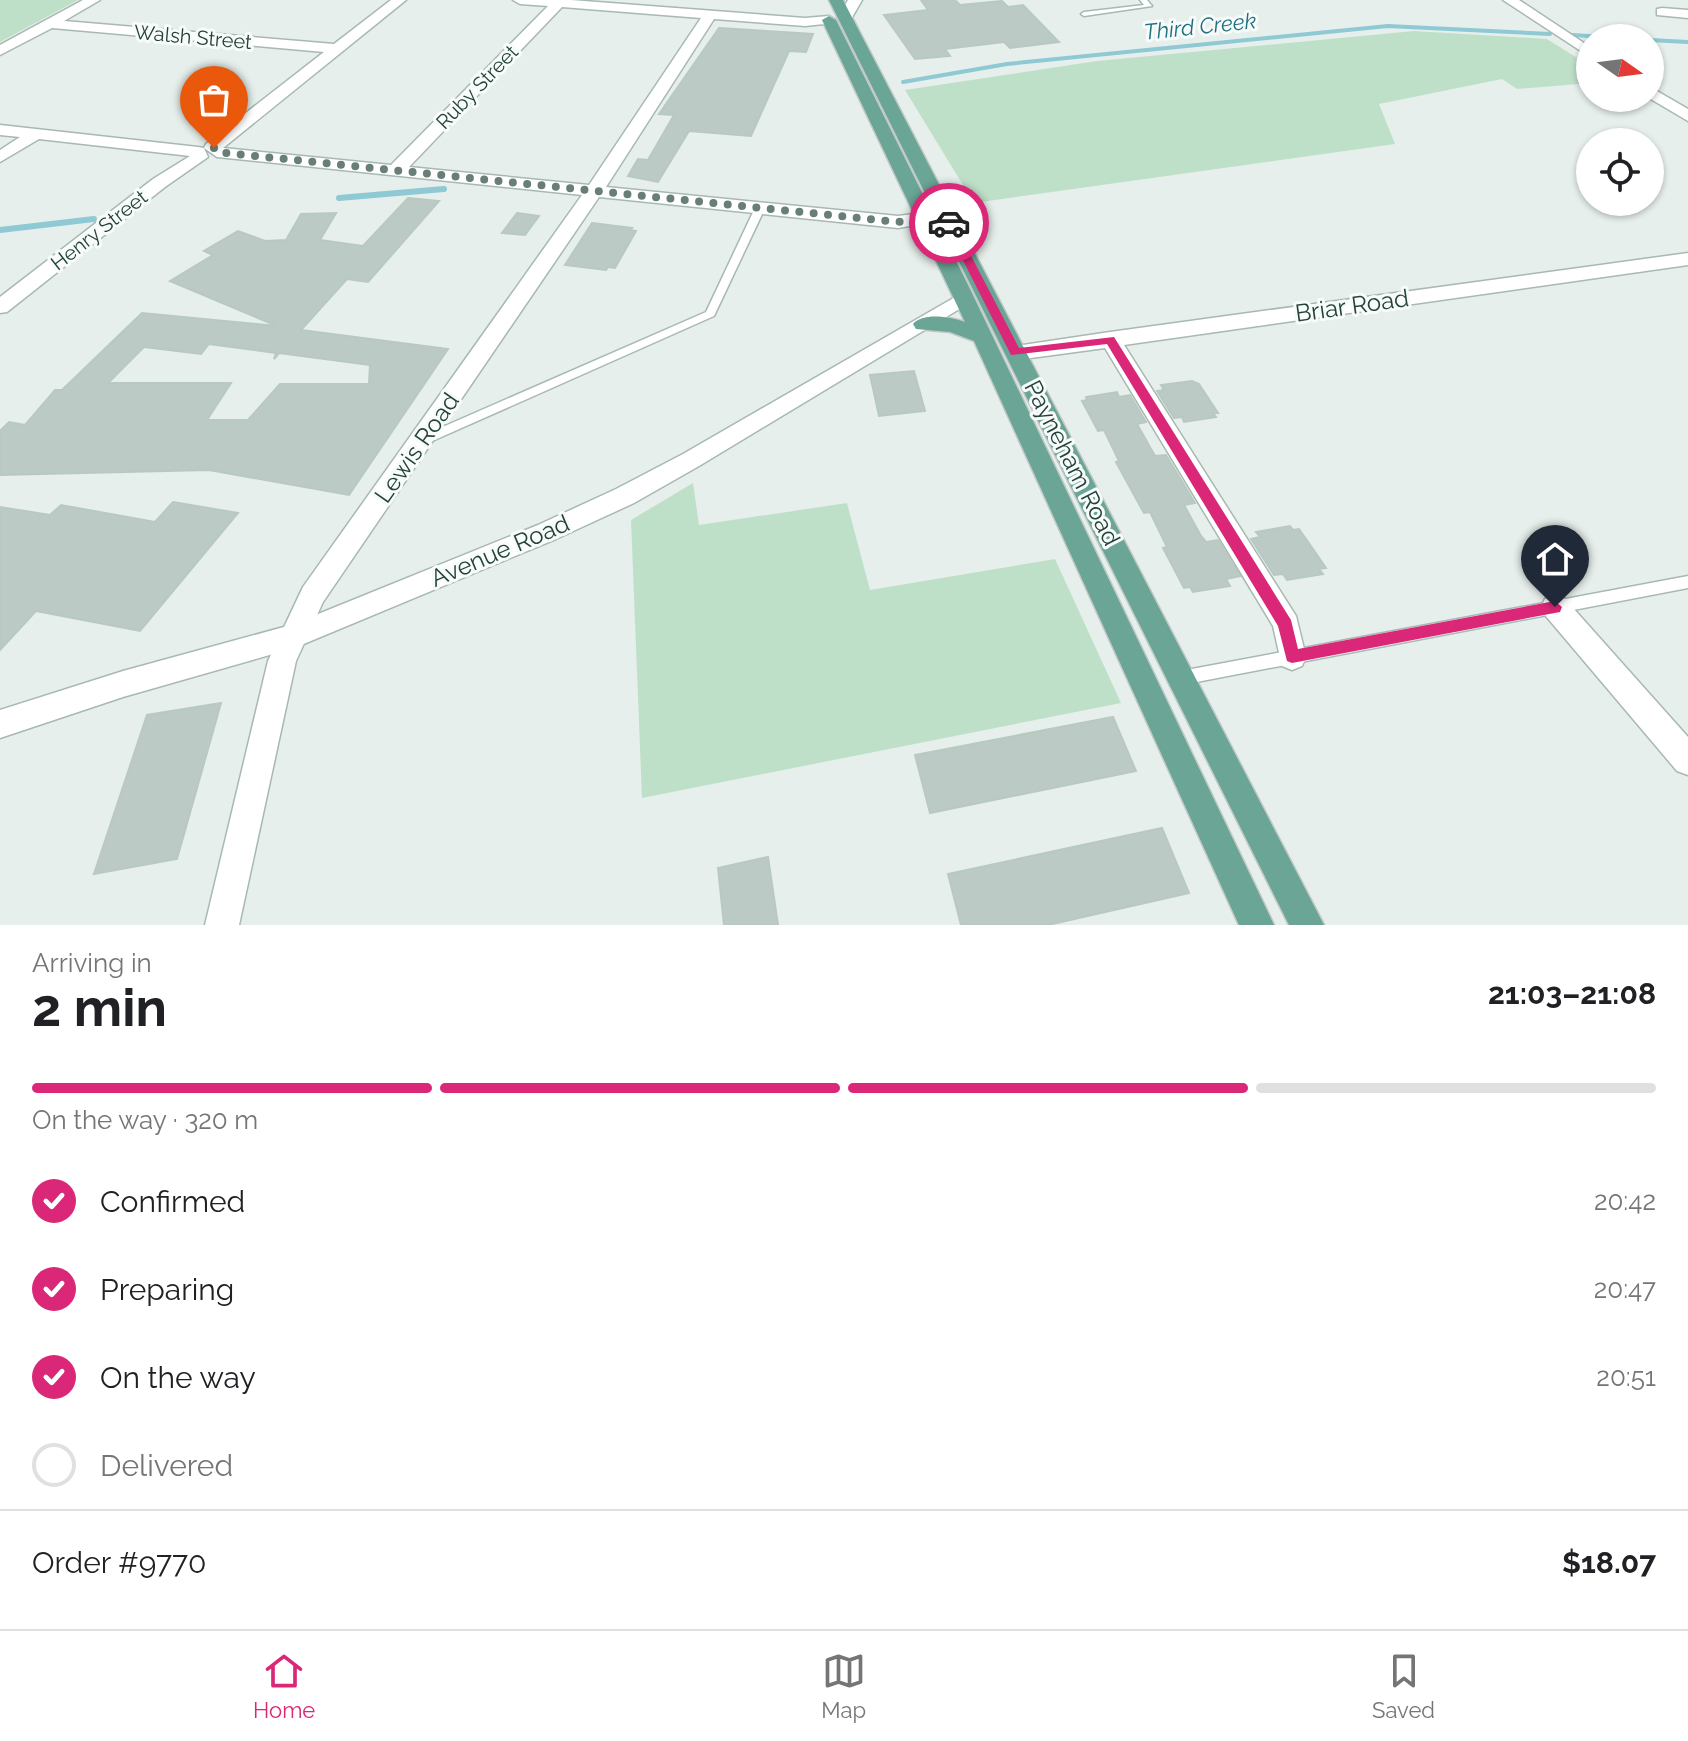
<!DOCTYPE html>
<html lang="en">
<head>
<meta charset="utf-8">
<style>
  body { margin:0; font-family:Raleway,sans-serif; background:#f2f2f2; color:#202124; height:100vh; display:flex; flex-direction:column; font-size:30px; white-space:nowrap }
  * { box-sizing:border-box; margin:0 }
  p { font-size:26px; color:#757577 }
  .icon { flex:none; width:44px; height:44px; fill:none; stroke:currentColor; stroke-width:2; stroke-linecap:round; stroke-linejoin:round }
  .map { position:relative; height:925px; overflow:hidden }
  .details { display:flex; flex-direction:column; background:#fff; flex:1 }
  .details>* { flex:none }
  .needle { width:52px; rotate:104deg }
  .tools { position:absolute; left:1576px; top:24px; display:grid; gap:16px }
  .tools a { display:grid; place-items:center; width:88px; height:88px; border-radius:50%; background:#fff; box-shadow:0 2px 6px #0004; font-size:40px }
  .pin { position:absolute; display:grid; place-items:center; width:68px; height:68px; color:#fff; margin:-82px -34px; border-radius:50% 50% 50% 0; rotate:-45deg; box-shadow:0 0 8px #0007 }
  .pin .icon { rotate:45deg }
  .courier { position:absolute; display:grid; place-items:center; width:80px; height:80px; margin:-40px; border:6px solid #db2777; border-radius:50%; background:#fff; color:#222; box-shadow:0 2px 10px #0007 }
  .headline em { font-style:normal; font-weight:700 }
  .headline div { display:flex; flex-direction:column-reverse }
  .headline { display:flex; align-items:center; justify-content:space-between; height:136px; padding:0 32px }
  h1 { font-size:52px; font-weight:700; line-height:60px }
  .bar { display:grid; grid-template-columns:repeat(4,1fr); gap:12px 8px; align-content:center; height:96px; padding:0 32px }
  .bar i { height:10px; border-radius:6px; background:#e0e0e0 }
  .bar .selected { background:#db2777 }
  .bar p { grid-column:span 4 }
  .line { display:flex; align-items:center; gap:20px; padding:0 32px; border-top:2px solid #e0e0e0 }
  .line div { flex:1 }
  ol { padding:0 32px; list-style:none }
  li { display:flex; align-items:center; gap:24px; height:88px }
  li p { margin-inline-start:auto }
  li .icon { padding:8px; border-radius:50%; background:#db2777; color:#fff; stroke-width:4 }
  li:last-child { color:#757577 }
  li i { width:44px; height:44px; border:4px solid #e0e0e0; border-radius:50% }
  .tab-bar { display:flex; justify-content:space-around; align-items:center; height:112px; border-top:2px solid #e0e0e0; background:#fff; font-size:22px; color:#757577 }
  .tab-bar a { display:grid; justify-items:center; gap:4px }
  .tab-bar .selected { color:#db2777 }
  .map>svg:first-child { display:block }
</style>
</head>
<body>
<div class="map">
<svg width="1688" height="925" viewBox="0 0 1688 925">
  <rect width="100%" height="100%" fill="#e6efeb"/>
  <g fill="#bfe0c8">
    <path d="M 0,0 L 78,0 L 0,42 Z"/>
    <path d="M 1414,31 L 1547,39 L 1590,66 L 1590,83 L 1517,89 L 1502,79 L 1379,104 L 1395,144 L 974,203 L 905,90 L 1097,61 Z"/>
    <path d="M 693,483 L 699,525 L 847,503 L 870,590 L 1055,559 L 1121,703 L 642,798 L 631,520 Z"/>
  </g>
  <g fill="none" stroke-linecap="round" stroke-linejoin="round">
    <g stroke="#8ec9d4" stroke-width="4">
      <path d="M 1573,35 L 1619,38"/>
      <path d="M 1650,40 L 1688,42"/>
      <path d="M 903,82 L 1007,64 L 1388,26 L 1550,34"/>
    </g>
    <g stroke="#8ec9d4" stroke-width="6">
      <path d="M 339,198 L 444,189"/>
      <path d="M 0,230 L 94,219"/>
    </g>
  </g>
  <g fill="#bbcac4" stroke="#b8c9c2" stroke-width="2" fill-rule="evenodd">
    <path d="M 921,0 L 955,0 L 960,5 L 1002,1 L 1008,7 L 1023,5 L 1059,42 L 1010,48 L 1004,42 L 945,49 L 950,56 L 915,59 L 884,15 L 928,10 Z"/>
    <path d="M 719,28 L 813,34 L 806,52 L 789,51 L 751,136 L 689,131 L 658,182 L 628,176 L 638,159 L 648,160 L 674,115 L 659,114 Z"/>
    <path d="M 408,198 L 439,201 L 368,282 L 347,279 L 301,330 L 448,349 L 349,495 L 209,470 L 0,475 L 0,431 L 9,422 L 25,425 L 55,390 L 62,390 L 142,313 L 277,326 L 170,281 L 213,255 L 204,251 L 238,231 L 265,241 L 286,240 L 301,214 L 336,213 L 320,240 L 363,246 ZM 209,344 L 276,353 L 274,359 L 279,353 L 370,365 L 369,384 L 280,384 L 248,420 L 207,420 L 231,383 L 108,383 L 144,347 L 201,354 Z"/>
    <path d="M 517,213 L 539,216 L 525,235 L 502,233 Z"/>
    <path d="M 592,223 L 632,228 L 630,230 L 636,231 L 615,268 L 608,267 L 606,270 L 565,265 Z"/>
    <path d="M 914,371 L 925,411 L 879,416 L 870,375 Z"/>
    <path d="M 1192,381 L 1199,384 L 1218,413 L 1213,413 L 1216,417 L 1184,422 L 1182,417 L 1174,418 L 1157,391 L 1164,390 L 1161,385 Z"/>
    <path d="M 1117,392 L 1119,397 L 1130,395 L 1146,422 L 1137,424 L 1155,456 L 1166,455 L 1195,503 L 1184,505 L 1201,536 L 1206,542 L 1218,540 L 1240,576 L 1226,579 L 1230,586 L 1193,592 L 1190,587 L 1184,588 L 1163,548 L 1167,547 L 1150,512 L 1144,513 L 1116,462 L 1119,461 L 1104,430 L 1098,431 L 1082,401 L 1087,400 L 1086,397 Z"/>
    <path d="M 173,502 L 238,513 L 140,631 L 36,611 L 0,650 L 0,507 L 50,515 L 61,505 L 155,522 Z"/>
    <path d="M 1290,526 L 1293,530 L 1299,529 L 1313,549 L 1326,568 L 1319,569 L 1323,574 L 1287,580 L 1283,574 L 1274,575 L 1251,539 L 1260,537 L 1256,532 Z"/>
    <path d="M 221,703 L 177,859 L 94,874 L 147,715 Z"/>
    <path d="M 1113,717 L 1136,771 L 930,813 L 915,755 Z"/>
    <path d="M 1162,828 L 1189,893 L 1048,925 L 961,925 L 948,874 Z"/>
    <path d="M 768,857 L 778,925 L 724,925 L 718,868 Z"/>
  </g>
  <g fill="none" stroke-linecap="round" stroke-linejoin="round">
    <g stroke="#a8b8b2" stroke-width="3">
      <g id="service">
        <path d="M 1140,0 L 1147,0 L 1152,6 L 1084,16 L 1081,14 L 1084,12 L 1144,5 Z"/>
        <path d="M 760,205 L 765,208 L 714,316 L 430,442 L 422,442 L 420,439 L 422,436 L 706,312 L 755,208 Z"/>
        <path d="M 1688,576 L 1688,588 L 1181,685 L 1176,683 L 1174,678 L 1176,673 L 1181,671 Z"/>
      </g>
    </g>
    <g stroke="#a8b8b2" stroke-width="3">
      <g id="minor">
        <path d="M 83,0 L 100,0 L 64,21 L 334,44 L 391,0 L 406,0 L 223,148 L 391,165 L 548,6 L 520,4 L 513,0 L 571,0 L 805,18 L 829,16 L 836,20 L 834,23 L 805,26 L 714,19 L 606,187 L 898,216 L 945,210 L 954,215 L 945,220 L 898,228 L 599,197 L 323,602 L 296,661 L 239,925 L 205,925 L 268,661 L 303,587 L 582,195 L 217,157 L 204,148 L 206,144 L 324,52 L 52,28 L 0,55 L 0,45 ZM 562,7 L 701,18 L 589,185 L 409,167 Z"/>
        <path d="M 1503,0 L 1519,0 L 1590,47 L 1590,57 Z"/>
        <path d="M 1662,8 L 1688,10 L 1688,18 L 1657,15 L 1657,9 Z"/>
        <path d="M 1650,87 L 1688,109 L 1688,121 L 1649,98 Z"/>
        <path d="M 0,125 L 198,147 L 204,148 L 208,157 L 165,187 L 7,312 L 0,313 L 0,297 L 153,179 L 190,156 L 39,139 L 0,162 L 0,150 L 20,137 L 0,135 Z"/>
        <path d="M 1688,253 L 1688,265 L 1124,345 L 1296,616 L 1306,657 L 1302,666 L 1292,670 L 1282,666 L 1273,626 L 1105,348 L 1016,360 L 1008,358 L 1005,353 L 1008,348 L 1016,346 L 1110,332 Z"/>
        <path d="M 1555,595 L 1565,599 L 1688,737 L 1688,775 L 1677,771 L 1545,615 L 1541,607 L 1545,599 Z"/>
      </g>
    </g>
    <g stroke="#a8b8b2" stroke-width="3">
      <path id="tertiary" d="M 964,292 L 974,298 L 971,302 L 699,466 L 634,503 L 556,539 L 294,648 L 123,697 L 0,738 L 0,710 L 123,671 L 291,625 L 538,525 L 616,489 L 683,454 Z"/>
    </g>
    <g stroke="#a4bbb3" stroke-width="3">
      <path id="secondary" d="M 848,0 L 862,0 L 850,21 L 840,21 L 838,18 Z"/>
    </g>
    <g stroke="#c2cac8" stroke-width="3">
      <g id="primary">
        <path d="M 829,0 L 843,0 L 1324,925 L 1289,925 Z"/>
        <path d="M 829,16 L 836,20 L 969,287 L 1274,925 L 1239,925 L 974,341 L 950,332 L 916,329 L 913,324 C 923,312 951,317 965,322 L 822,20 Z"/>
      </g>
    </g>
    <use href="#service" fill="#fff" fill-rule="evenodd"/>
    <use href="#minor" fill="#fff" fill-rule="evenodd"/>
    <use href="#tertiary" fill="#fff" fill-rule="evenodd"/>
    <use href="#secondary" fill="#fff" fill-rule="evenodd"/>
    <use href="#primary" fill="#6aa596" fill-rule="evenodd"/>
  </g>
  <path fill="#db2777" d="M 949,220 L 954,223 L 1019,348 L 1114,337 L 1291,620 L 1298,649 L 1555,601 L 1562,607 L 1560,612 L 1292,663 L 1287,661 L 1278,626 L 1107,344 L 1011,355 L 944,223 Z"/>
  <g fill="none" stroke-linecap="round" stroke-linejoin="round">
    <path stroke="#687f78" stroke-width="8" stroke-dasharray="0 14.4" d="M 214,148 L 217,152 L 898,222 L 945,215 L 949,223"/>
  </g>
  <g text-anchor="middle" stroke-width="6" stroke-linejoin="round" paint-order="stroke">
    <g font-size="20" fill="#24423a" stroke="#f7fbf9">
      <text transform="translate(193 37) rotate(5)" y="7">Walsh Street</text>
      <text transform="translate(477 87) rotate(-46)" y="7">Ruby Street</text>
      <text transform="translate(99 230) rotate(-38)" y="7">Henry Street</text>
    </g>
    <g font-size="22" font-style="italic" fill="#1c6f80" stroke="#f7fbf9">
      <text transform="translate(1200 26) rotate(-6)" y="8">Third Creek</text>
    </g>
    <g font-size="24" fill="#24423a" stroke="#f7fbf9">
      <text transform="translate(1352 306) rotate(-8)" y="8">Briar Road</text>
      <text transform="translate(417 448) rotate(-55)" y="8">Lewis Road</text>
      <text transform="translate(1072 463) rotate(63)" y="8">Payneham Road</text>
      <text transform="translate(500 551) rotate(-23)" y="8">Avenue Road</text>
    </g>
  </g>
</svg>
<div class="tools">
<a><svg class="needle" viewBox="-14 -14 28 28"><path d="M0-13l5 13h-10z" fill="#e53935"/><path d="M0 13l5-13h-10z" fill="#757577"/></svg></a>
<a><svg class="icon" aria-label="locate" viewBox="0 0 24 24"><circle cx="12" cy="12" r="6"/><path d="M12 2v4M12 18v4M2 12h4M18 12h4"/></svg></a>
</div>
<div class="pin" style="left:214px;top:148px;background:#ea580c"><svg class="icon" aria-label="bag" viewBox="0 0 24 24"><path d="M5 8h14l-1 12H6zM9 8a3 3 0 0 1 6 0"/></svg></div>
<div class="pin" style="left:1555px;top:607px;background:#1f2937"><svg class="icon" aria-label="home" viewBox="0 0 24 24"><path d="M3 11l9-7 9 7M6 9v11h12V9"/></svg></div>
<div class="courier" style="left:949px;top:223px"><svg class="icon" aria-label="car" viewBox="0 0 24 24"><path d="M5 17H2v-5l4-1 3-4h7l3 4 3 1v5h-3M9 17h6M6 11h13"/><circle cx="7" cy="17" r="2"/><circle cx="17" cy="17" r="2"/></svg></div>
</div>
<section class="details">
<div class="headline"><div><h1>2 min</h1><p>Arriving in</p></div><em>21:03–21:08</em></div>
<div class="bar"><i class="selected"></i><i class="selected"></i><i class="selected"></i><i></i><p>On the way · 320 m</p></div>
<ol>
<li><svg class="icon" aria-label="check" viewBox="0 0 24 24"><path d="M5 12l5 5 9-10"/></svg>Confirmed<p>20:42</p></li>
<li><svg class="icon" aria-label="check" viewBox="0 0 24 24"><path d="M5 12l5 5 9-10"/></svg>Preparing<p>20:47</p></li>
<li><svg class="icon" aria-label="check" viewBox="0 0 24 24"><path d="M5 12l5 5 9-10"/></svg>On the way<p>20:51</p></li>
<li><i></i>Delivered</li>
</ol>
<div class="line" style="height:104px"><div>Order #9770</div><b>$18.07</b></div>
</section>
<nav class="tab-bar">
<a class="selected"><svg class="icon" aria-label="home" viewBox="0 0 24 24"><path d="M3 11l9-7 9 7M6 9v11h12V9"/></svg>Home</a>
<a><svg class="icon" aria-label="map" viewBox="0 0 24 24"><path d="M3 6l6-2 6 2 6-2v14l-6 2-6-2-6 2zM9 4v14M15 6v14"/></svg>Map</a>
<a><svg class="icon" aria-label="saved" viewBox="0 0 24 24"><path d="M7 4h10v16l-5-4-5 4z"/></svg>Saved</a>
</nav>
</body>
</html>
